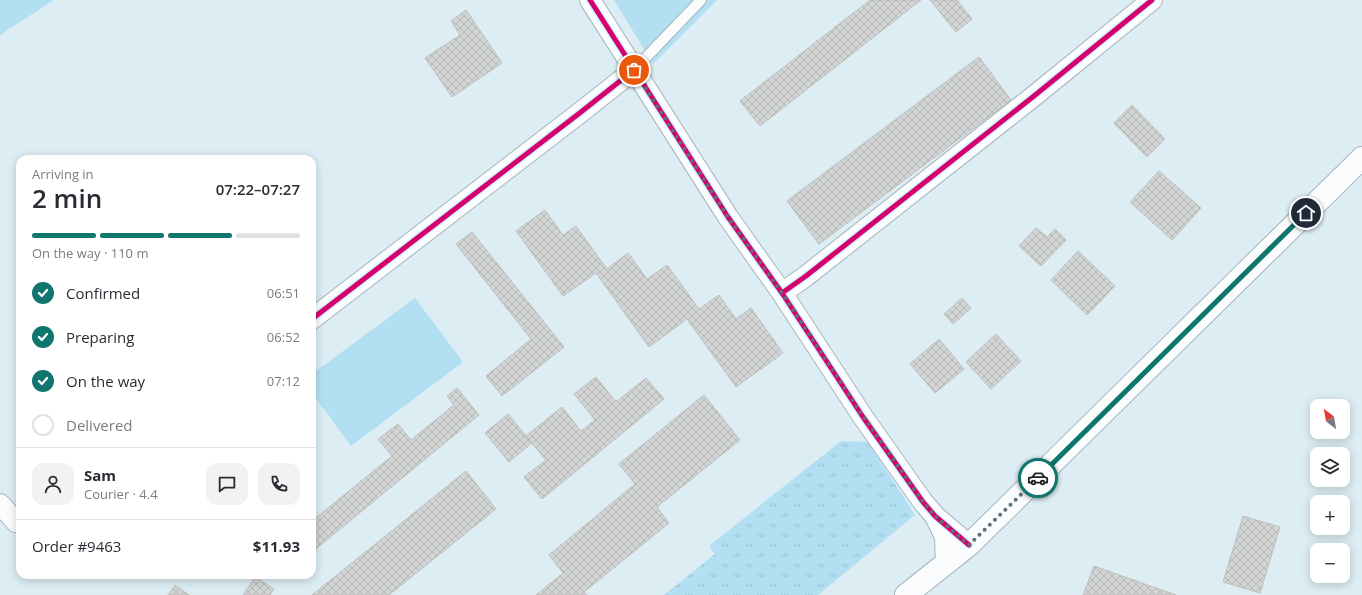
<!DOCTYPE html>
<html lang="en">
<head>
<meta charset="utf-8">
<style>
  body { margin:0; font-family:"Open Sans",sans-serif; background:#f2f2f3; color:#2b2b33; height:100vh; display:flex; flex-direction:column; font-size:15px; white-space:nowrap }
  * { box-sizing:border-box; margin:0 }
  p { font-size:13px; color:#7c7c81 }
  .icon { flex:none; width:22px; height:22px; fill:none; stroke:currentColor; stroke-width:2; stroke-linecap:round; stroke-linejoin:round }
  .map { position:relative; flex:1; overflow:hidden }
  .details { position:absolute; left:16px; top:155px; width:300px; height:424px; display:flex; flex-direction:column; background:#fff; border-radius:12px; box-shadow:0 2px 10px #0003 }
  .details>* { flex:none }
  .needle { width:26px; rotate:329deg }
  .tools { position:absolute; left:1310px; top:399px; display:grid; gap:8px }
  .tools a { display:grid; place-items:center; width:40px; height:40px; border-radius:8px; background:#fff; box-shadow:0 2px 10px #0003; font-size:20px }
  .pin { position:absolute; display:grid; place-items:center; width:34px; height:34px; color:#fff; margin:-17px; border:2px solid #fff; border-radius:50%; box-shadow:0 1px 4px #0007 }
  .courier { position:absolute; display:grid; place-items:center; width:40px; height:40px; margin:-20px; border:3px solid #0f766e; border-radius:50%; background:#fff; color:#222; box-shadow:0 1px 5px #0007 }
  .summary em { font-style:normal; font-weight:600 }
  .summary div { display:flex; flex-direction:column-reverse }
  .summary { display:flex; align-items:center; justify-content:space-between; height:68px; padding:0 16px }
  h1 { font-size:26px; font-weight:600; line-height:30px }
  .bar { display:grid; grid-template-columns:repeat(4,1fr); gap:6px 4px; align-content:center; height:48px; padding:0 16px }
  .bar i { height:5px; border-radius:3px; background:#e1e1e2 }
  .bar .selected { background:#0f766e }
  .bar p { grid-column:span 4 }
  .line { display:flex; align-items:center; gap:10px; padding:0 16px; border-top:1px solid #e1e1e2 }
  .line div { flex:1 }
  .round { display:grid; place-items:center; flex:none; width:42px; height:42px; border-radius:12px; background:#f2f2f3 }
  ol { padding:0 16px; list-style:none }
  li { display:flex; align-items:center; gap:12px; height:44px }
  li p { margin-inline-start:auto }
  li .icon { padding:4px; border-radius:50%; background:#0f766e; color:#fff; stroke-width:4 }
  li:last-child { color:#7c7c81 }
  li i { width:22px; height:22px; border:2px solid #e1e1e2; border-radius:50% }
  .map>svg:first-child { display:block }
</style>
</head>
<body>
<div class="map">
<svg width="1362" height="595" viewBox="0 0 1362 595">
  <defs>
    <pattern id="park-tufts" width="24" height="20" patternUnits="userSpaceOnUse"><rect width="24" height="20" fill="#b2e0f2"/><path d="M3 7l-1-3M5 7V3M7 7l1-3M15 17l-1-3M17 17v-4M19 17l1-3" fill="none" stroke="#99c0d0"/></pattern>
    <pattern id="building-cross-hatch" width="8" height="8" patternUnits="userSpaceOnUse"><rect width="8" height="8" fill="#d3d5d4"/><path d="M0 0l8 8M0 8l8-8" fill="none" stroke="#b5b7b6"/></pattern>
  </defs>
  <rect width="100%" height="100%" fill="#dcedf4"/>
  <g fill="#b2e0f2">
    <path d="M 0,0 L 54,0 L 0,35 Z"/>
    <path d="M 614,0 L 717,0 L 653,64 Z"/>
    <path d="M 415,298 L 463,362 L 351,446 L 312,393 L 312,374 Z"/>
  </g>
  <path fill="url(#park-tufts)" d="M 841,441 L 868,442 L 915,515 L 818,595 L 664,595 L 715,554 L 709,546 Z"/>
  <g fill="url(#building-cross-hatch)" stroke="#bebfbf">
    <path d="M 870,0 L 921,0 L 760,126 L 740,101 Z"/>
    <path d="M 930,0 L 957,0 L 972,19 L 956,32 Z"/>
    <path d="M 466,10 L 502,63 L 452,97 L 425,58 L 460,35 L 451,21 Z"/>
    <path d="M 979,57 L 1011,100 L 819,244 L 787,201 Z"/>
    <path d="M 1132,105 L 1165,139 L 1147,157 L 1114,123 Z"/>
    <path d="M 1159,171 L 1201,208 L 1172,240 L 1130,202 Z"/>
    <path d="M 545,210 L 563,235 L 576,226 L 607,269 L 628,253 L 647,279 L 667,265 L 699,309 L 719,295 L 736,319 L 751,308 L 783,353 L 736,387 L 687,319 L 649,347 L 596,273 L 563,296 L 516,231 Z"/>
    <path d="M 1036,228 L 1047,237 L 1055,229 L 1066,240 L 1041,266 L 1019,246 Z"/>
    <path d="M 472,232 L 564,347 L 502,396 L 486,376 L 531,339 L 456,244 Z"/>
    <path d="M 1078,251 L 1115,286 L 1087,315 L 1051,280 Z"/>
    <path d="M 962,298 L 971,308 L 953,324 L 944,314 Z"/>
    <path d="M 996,334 L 1021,361 L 991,389 L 966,362 Z"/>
    <path d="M 939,339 L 964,369 L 935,393 L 910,364 Z"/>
    <path d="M 596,377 L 616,402 L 646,378 L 664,399 L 542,499 L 524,477 L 546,460 L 526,436 L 562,407 L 581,431 L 595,420 L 574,394 Z"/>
    <path d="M 457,388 L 479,415 L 312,552 L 312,521 L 392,456 L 378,439 L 398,424 L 411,440 L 454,405 L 447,396 Z"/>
    <path d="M 704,395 L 740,440 L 657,507 L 669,523 L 584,592 L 587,595 L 536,595 L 563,573 L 549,555 L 635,484 L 619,464 Z"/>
    <path d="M 508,414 L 532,443 L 509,462 L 485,433 Z"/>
    <path d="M 466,471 L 496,509 L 389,595 L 312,595 Z"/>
    <path d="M 1243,516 L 1280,527 L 1260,593 L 1223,582 Z"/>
    <path d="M 1094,566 L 1176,595 L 1083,595 Z"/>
    <path d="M 255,577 L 274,589 L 270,595 L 243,595 Z"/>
    <path d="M 175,585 L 189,595 L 168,595 Z"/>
  </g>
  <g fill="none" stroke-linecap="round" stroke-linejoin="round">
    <g stroke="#a7b6bc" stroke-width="12">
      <path id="lane" d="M 634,70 L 701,0"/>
    </g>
    <g stroke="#a7b6bc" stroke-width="22">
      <g id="street">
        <path d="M 590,0 L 728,217 L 782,293 L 863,417 L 923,502 L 935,516 L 969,545"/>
        <path d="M 782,293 L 806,276 L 1034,96 L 1152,0"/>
        <path d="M 312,319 L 581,112 L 634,70"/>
        <path d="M 0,504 L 16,522 L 20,522"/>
        <path d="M 936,518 L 945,537 L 946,563"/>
      </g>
    </g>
    <g stroke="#a7b6bc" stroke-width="24">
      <path id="secondary" d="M 906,595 L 969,545 L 1362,158"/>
    </g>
    <use href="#lane" stroke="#fafcfd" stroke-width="10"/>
    <use href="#street" stroke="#fafcfd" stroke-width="20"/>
    <use href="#secondary" stroke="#fafcfd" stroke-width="22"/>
    <g stroke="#d1f1fe" stroke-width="8">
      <g id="cycleway">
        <path d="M 590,0 L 728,217 L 782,293 L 863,417 L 923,502 L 935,516 L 969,545"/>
        <path d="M 782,293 L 806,276 L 1034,96 L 1152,0"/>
        <path d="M 312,319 L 581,112 L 634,70"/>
      </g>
    </g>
    <use href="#cycleway" stroke="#d6006c" stroke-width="5"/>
  </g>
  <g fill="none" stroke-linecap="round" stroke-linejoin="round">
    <path stroke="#607077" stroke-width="4" stroke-dasharray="0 7.2" d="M 634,70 L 728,217 L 782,293 L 863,416 L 923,502 L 935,516 L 969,545 L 1038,478"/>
    <path stroke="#0f766e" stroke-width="5" d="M 1038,478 L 1306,213"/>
  </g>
</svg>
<div class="tools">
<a><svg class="needle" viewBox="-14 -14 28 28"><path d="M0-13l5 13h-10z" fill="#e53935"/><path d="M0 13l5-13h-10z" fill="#7c7c81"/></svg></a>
<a><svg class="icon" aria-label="layers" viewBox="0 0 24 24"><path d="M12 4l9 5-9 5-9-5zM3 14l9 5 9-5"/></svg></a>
<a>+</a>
<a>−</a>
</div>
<div class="pin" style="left:634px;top:70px;background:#ea580c"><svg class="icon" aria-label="bag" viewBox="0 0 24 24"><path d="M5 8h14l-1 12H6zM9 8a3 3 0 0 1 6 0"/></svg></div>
<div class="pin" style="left:1306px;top:213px;background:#1f2937"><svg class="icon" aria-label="home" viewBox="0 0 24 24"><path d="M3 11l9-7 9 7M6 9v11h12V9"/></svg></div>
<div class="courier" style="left:1038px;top:478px"><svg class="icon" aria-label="car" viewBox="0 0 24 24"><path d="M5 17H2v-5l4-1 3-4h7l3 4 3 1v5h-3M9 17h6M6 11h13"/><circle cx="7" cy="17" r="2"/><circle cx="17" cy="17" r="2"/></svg></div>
<section class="details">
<div class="summary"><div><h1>2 min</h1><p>Arriving in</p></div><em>07:22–07:27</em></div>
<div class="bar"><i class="selected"></i><i class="selected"></i><i class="selected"></i><i></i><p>On the way · 110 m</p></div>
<ol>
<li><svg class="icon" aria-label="check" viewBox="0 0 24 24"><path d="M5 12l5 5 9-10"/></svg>Confirmed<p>06:51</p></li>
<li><svg class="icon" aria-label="check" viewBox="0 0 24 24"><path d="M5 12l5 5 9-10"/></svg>Preparing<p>06:52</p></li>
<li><svg class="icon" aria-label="check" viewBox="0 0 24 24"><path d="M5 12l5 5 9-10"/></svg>On the way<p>07:12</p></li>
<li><i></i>Delivered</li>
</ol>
<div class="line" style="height:72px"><a class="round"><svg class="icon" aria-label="person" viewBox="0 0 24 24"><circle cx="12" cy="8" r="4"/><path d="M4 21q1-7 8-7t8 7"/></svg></a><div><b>Sam</b><p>Courier · 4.4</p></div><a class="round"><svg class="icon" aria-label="chat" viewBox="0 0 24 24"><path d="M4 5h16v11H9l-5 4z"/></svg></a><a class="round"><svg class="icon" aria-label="phone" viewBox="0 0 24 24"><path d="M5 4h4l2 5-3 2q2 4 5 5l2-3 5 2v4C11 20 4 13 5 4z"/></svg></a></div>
<div class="line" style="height:52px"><div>Order #9463</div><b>$11.93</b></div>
</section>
</div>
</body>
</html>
